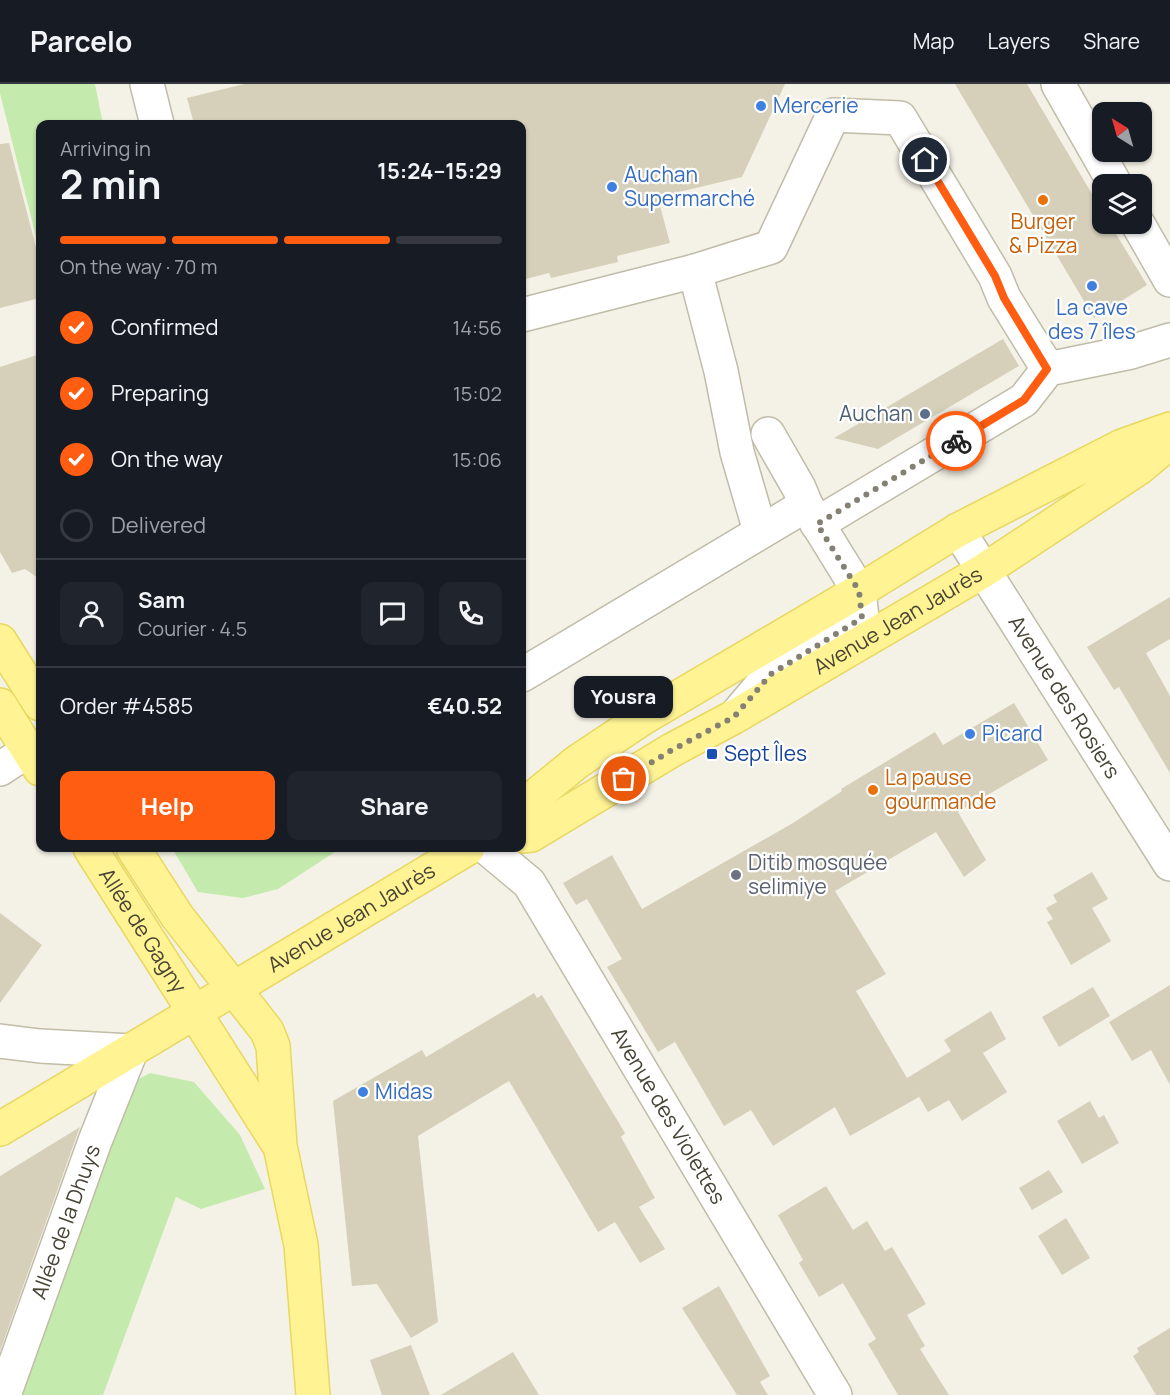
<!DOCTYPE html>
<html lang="en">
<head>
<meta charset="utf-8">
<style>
  body { margin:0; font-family:Manrope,sans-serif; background:#20242c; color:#f1f3f6; height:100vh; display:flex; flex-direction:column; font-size:22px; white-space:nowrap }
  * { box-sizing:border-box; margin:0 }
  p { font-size:20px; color:#9ea1a6 }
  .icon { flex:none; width:33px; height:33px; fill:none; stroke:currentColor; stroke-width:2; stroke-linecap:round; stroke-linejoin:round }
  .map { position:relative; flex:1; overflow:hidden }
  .sheet { position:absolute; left:36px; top:36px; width:490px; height:732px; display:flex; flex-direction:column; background:#171b24; border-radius:12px; box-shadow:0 2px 4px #0004 }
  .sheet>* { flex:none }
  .needle { width:39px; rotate:323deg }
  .fabs { position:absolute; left:1092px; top:18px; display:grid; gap:12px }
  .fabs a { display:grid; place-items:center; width:60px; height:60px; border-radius:12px; background:#171b24; box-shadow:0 2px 4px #0004; font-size:30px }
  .pin { position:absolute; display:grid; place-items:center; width:51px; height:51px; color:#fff; margin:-26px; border:3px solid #fff; border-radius:50%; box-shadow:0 2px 6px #0007 }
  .courier { position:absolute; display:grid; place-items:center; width:60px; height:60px; margin:-30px; border:4px solid #ff5e12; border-radius:50%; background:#fff; color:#222; box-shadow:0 2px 8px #0007 }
  .bubble { position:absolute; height:42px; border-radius:12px; background:#171b24; box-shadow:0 2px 4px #0004; font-size:20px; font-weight:700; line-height:42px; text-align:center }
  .overview em { font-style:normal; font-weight:700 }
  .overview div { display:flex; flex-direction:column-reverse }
  .overview { display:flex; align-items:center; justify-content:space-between; height:102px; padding:0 24px }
  h1 { font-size:39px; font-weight:700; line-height:45px }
  .bar { display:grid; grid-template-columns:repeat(4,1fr); gap:9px 6px; align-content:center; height:72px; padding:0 24px }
  .bar i { height:8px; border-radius:4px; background:#363941 }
  .bar .on { background:#ff5e12 }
  .bar p { grid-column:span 4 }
  .line { display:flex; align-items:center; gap:15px; padding:0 24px; border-top:2px solid #363941 }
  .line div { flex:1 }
  .round { display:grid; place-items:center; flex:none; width:63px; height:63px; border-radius:12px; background:#20242c }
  ol { padding:0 24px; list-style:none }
  li { display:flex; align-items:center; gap:18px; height:66px }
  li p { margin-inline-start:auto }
  li .icon { padding:6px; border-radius:50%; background:#ff5e12; color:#fff; stroke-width:4 }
  li:last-child { color:#9ea1a6 }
  li i { width:33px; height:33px; border:3px solid #363941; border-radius:50% }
  .cta { display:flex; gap:12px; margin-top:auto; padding:12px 24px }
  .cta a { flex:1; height:69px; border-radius:12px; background:#ff5e12; color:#fff; font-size:24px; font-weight:700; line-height:69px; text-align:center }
  .cta a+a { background:#20242c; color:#f1f3f6 }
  header { display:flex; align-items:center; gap:36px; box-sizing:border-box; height:84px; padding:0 30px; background:#171b24; border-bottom:2px solid #363941 }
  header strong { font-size:28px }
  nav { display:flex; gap:33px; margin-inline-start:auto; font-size:21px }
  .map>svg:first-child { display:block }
</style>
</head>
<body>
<header>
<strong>Parcelo</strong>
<nav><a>Map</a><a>Layers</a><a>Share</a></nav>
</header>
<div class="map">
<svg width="1170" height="1311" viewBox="0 0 1170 1311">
  <rect width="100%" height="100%" fill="#f4f2e6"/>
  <g fill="#c4eaad">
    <path d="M 0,0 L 95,0 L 103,40 L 40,40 L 40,169 L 0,9 Z"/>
    <path d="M 172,764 L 336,764 L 335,768 L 278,805 L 243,814 L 198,808 Z"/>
    <path d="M 150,989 L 194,998 L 240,1051 L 265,1105 L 201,1125 L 176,1113 L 103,1311 L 4,1311 L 114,1009 Z"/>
  </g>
  <g fill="#d6d0bb">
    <path d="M 244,0 L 785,0 L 742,93 L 662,112 L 664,121 L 660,122 L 670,159 L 617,172 L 618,178 L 551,194 L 549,189 L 522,196 L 522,40 L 194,40 L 187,14 Z"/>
    <path d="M 955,0 L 1027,0 L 1102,127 L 1102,140 L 1110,140 L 1147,201 L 1094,234 Z"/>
    <path d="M 9,59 L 40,179 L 40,214 L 0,224 L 0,60 Z"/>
    <path d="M 1003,255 L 1019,282 L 878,365 L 834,354 Z"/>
    <path d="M 40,270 L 40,495 L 25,485 L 12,489 L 0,468 L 0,283 Z"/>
    <path d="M 1170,513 L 1170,555 L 1146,569 L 1170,612 L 1170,689 L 1119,603 L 1114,606 L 1087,563 Z"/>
    <path d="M 1014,619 L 1048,676 L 958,728 L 986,776 L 964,793 L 936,748 L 835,807 L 886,890 L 856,907 L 907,994 L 951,967 L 944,956 L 991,927 L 1006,955 L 983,969 L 1007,1008 L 962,1037 L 949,1016 L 928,1028 L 912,1001 L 919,1013 L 850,1052 L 835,1023 L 773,1062 L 751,1026 L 724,1042 L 675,958 L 658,968 L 607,883 L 622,875 L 587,815 L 576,821 L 563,799 L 612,771 L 642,825 L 793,739 L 842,707 L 841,705 L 935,648 L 943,661 Z"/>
    <path d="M 1092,788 L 1108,815 L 1092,824 L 1111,857 L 1071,881 L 1047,838 L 1053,835 L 1046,824 L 1057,818 L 1053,811 Z"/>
    <path d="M 0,829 L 42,861 L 0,919 Z"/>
    <path d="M 1170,901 L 1170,1001 L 1151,966 L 1132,977 L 1109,938 Z"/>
    <path d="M 1093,903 L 1110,932 L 1059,963 L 1042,933 Z"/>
    <path d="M 534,909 L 537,914 L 542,911 L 625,1049 L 621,1053 L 655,1114 L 639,1123 L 665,1165 L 640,1179 L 615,1138 L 598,1148 L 509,997 L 418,1052 L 438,1238 L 411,1254 L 377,1200 L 352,1202 L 333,1017 L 422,966 L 426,973 Z"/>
    <path d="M 1090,1017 L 1099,1034 L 1104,1031 L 1119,1059 L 1082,1080 L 1057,1037 Z"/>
    <path d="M 80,1043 L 77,1051 L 0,1267 L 0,1092 Z"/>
    <path d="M 1049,1086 L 1063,1108 L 1032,1126 L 1019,1104 Z"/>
    <path d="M 826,1102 L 853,1146 L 867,1137 L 885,1167 L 892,1163 L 926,1220 L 907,1231 L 925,1262 L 920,1265 L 949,1311 L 898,1311 L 868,1260 L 876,1255 L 843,1199 L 819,1213 L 799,1179 L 803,1176 L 778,1131 Z"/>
    <path d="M 1066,1134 L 1090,1174 L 1062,1191 L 1038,1152 Z"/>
    <path d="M 719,1202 L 770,1292 L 760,1298 L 768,1311 L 737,1311 L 682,1224 Z"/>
    <path d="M 1170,1244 L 1170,1311 L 1156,1311 L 1133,1272 L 1139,1268 L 1137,1264 Z"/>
    <path d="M 411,1261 L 430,1311 L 382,1311 L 370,1276 Z"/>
    <path d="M 513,1268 L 539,1311 L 441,1311 Z"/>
  </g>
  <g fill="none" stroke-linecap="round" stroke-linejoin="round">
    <g stroke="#c0bca8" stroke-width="36">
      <g id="minor">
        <path d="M 147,0 L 157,40"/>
        <path d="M 1058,0 L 1115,100"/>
        <path d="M 1138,140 L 1170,196"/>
        <path d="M 695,187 L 721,287 L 737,368 L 760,447"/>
        <path d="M 522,231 L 695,187 L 771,163 L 833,31 L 900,34 L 995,192 L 1004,214 L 1048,285"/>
        <path d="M 817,440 L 1024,316 L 1048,285 L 1131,268 L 1170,256"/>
        <path id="s1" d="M 958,446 L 1170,780"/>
        <path d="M 522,591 L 806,421"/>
        <path d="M 738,629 L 771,590 L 862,534 L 859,507 L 806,421 L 799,404 L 768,350"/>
        <path d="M 0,685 L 29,666"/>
        <path id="s2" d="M 487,764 L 529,799 L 835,1311"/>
        <path d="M 0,957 L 40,962 L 131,967 L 95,1057 L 4,1311"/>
      </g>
    </g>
    <g stroke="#e9d75f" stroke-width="36">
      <g id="major">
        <path d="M 0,557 L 40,620"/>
        <path d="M 0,621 L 40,685"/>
        <path d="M 522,723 L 577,678 L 643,634 L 859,507 L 958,446 L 1122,362 L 1170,345"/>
        <path id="s3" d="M 522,752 L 531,751 L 672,666 L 734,633 L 983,487 L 1139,384 L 1170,358"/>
        <path id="s4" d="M 90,764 L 277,1058"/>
        <path d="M 133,764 L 177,832 L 267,947 L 273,962 L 280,1062 L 301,1161 L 313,1311"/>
        <path id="s5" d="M 0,1045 L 468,764"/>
      </g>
    </g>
    <use href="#minor" stroke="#fff" stroke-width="33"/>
    <use href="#major" stroke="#fff394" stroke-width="33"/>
  </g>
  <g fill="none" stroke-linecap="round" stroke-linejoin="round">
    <path stroke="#848073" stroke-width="6" stroke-dasharray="0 10.8" d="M 624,695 L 672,666 L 734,633 L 771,590 L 862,534 L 859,507 L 817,440 L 956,357"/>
    <path stroke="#ff5e12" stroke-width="8" d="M 925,76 L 995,192 L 1004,214 L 1047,285 L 1024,316 L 956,357"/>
  </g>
  <g fill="#3f7fe0" stroke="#fff" stroke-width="2">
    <circle cx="761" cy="22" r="6"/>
    <circle cx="612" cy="103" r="6"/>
    <circle cx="1092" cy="202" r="6"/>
    <circle cx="970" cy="650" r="6"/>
    <circle cx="363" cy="1008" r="6"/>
  </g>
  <g fill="#e8710a" stroke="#fff" stroke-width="2">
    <circle cx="1043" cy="116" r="6"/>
    <circle cx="873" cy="706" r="6"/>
  </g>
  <circle fill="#5c6f8a" stroke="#fff" stroke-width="2" cx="925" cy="330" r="6"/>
  <rect fill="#1a4fb4" stroke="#fff" stroke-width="2" x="706" y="664" width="12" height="12" rx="3"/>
  <circle fill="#6b7280" stroke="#fff" stroke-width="2" cx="736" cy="791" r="6"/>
  <g text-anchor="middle" stroke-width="4.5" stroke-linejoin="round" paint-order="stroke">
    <g font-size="21" fill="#366cbe" stroke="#fff" text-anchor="start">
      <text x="773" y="29">Mercerie</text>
      <text x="624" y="98">Auchan<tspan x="624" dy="24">Supermarché</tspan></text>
      <text x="1092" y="231" text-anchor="middle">La cave<tspan x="1092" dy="24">des 7 îles</tspan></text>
      <text x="982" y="657">Picard</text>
      <text x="375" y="1015">Midas</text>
    </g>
    <g font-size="21" fill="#c56008" stroke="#fff">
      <text x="1043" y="145">Burger<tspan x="1043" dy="24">&amp; Pizza</tspan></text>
      <text x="885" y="701" text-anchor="start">La pause<tspan x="885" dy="24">gourmande</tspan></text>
    </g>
    <g font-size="21" fill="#4e5e75" stroke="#fff" text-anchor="end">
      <text x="913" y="337">Auchan</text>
    </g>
    <g font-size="21" fill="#474335" stroke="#fff">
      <text dy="7" stroke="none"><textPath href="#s3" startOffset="434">Avenue Jean Jaurès</textPath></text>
      <text dy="7" stroke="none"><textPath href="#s1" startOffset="198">Avenue des Rosiers</textPath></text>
      <text dy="7" stroke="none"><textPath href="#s5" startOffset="410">Avenue Jean Jaurès</textPath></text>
      <text dy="7" stroke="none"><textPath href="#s4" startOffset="98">Allée de Gagny</textPath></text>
      <text dy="7" stroke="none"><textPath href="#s2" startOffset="326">Avenue des Violettes</textPath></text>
      <text transform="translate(66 1138) rotate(-70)" y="7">Allée de la Dhuys</text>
    </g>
    <g font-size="21" fill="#164399" stroke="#fff" text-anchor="start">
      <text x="724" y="677">Sept Îles</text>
    </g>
    <g font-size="21" fill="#5b616d" stroke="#fff" text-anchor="start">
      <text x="748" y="786">Ditib mosquée<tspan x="748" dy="24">selimiye</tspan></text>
    </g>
  </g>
</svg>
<div class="fabs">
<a><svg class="needle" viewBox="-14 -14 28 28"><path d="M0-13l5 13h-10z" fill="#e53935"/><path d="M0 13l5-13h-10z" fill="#9ea1a6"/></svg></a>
<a><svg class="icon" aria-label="layers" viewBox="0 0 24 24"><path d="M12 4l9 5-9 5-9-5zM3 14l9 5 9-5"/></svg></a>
</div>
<div class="pin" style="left:624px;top:695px;background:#ea580c"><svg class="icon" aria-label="bag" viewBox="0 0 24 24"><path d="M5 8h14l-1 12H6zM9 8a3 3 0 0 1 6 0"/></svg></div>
<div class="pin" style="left:925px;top:76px;background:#1f2937"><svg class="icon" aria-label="home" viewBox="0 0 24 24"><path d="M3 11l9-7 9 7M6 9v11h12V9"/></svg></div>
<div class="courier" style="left:956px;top:357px"><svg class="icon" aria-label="bike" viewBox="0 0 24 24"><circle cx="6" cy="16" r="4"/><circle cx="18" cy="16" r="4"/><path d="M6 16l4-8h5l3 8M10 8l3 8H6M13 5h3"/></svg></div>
<div class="bubble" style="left:574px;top:592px;width:99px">Yousra</div>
<section class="sheet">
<div class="overview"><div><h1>2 min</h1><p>Arriving in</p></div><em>15:24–15:29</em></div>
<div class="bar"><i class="on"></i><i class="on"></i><i class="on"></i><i></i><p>On the way · 70 m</p></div>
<ol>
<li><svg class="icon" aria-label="check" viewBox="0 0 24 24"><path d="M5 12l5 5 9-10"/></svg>Confirmed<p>14:56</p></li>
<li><svg class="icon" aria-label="check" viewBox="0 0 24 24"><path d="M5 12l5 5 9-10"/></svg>Preparing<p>15:02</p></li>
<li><svg class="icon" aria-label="check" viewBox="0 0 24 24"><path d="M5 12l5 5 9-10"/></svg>On the way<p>15:06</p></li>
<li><i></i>Delivered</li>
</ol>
<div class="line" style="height:108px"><a class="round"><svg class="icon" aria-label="person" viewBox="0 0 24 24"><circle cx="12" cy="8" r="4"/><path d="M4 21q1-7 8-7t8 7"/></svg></a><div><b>Sam</b><p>Courier · 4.5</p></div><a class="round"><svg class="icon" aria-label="chat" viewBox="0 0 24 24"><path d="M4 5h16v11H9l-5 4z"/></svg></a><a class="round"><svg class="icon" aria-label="phone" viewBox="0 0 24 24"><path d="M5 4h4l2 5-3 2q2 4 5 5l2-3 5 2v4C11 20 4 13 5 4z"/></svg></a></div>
<div class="line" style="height:78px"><div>Order #4585</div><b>€40.52</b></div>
<div class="cta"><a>Help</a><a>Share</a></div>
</section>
</div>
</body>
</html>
